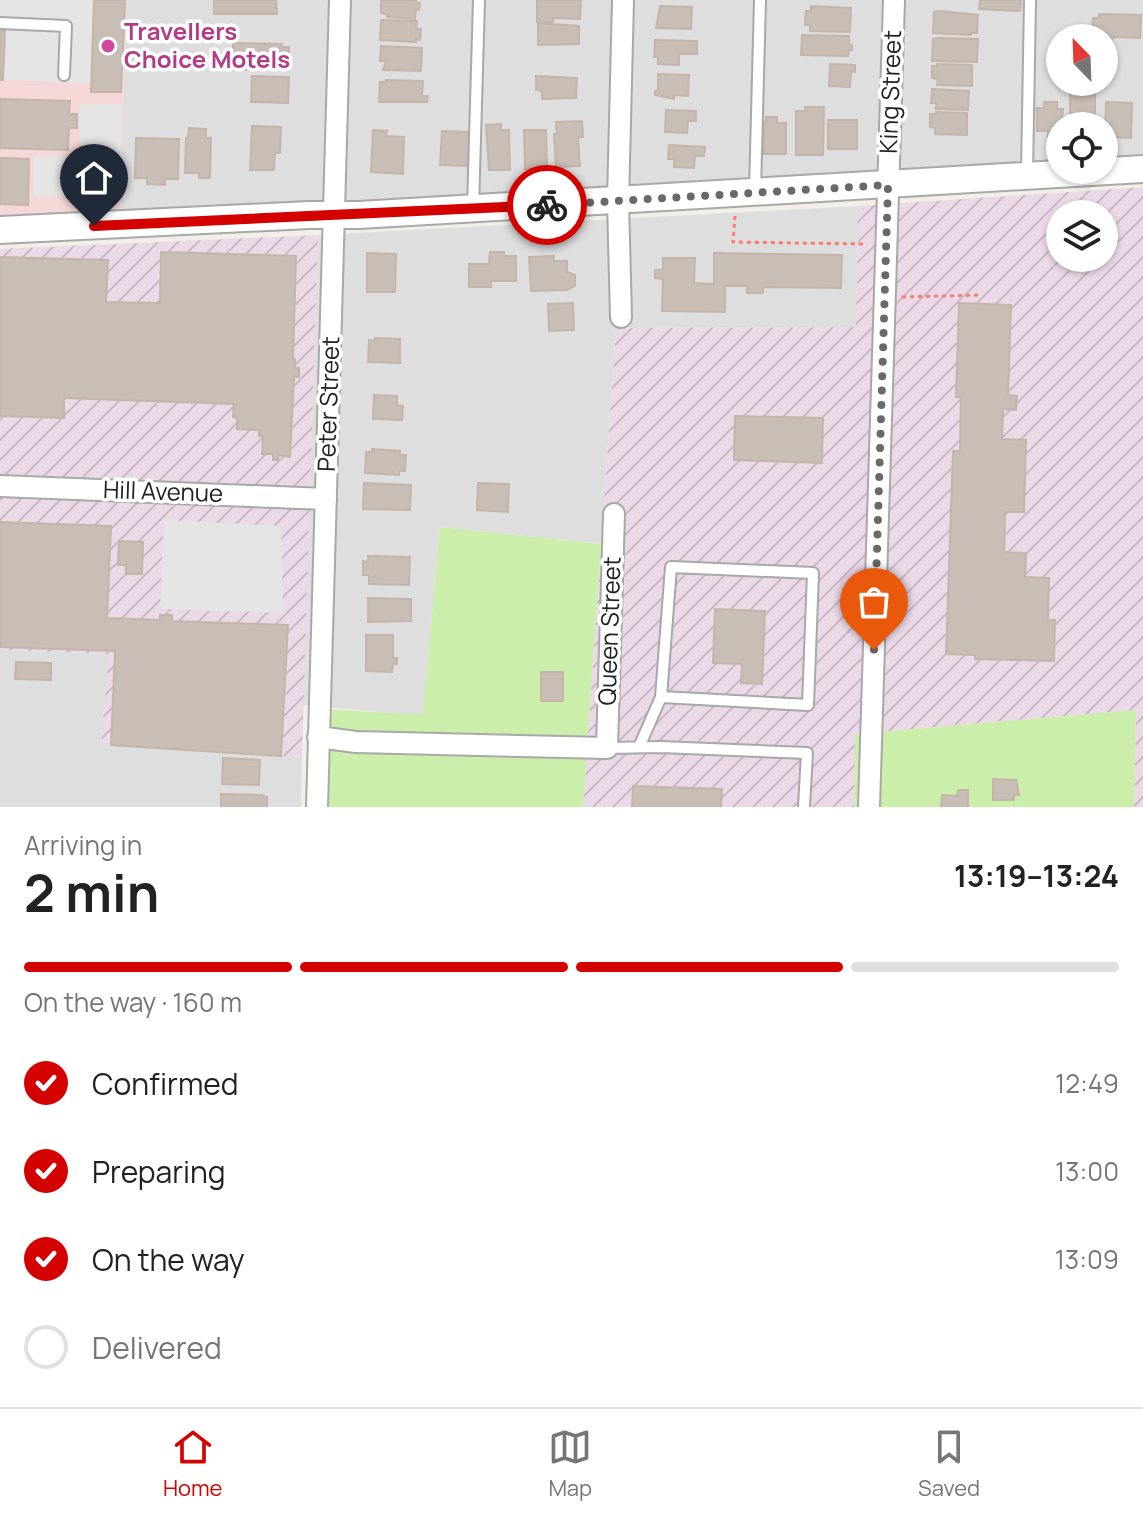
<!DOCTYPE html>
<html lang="en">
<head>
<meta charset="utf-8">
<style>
  body { margin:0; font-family:Manrope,sans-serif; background:#f6f6f6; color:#222; height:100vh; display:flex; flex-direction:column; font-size:30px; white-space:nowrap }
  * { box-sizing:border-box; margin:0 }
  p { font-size:26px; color:#767676 }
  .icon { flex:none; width:44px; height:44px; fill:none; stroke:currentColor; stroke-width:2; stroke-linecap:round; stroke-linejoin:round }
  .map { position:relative; height:807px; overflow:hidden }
  .details { display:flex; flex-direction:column; background:#fff; flex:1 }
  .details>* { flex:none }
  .needle { width:52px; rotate:337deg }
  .tools { position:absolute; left:1046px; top:24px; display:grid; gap:16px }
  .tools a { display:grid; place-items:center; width:72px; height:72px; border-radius:50%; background:#fff; box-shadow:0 2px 6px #0004; font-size:40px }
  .pin { position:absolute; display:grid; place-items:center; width:68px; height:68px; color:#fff; margin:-82px -34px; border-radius:50% 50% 50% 0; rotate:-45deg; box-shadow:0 0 8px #0007 }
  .pin .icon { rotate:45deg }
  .courier { position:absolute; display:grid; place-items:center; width:80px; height:80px; margin:-40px; border:6px solid #d30200; border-radius:50%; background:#fff; color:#222; box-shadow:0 2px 10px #0007 }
  .overview em { font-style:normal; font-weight:700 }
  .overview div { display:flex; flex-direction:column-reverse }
  .overview { display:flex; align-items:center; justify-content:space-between; height:136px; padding:0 24px }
  h1 { font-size:52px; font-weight:700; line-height:60px }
  .bar { display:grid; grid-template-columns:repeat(4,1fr); gap:12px 8px; align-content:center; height:96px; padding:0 24px }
  .bar i { height:10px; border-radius:6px; background:#e0e0e0 }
  .bar .on { background:#d30200 }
  .bar p { grid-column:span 4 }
  ol { padding:0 24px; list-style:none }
  li { display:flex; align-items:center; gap:24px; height:88px }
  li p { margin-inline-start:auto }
  li .icon { padding:8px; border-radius:50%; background:#d30200; color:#fff; stroke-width:4 }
  li:last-child { color:#767676 }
  li i { width:44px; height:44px; border:4px solid #e0e0e0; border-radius:50% }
  .dock { display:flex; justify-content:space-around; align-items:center; height:112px; border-top:2px solid #e0e0e0; background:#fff; font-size:22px; color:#767676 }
  .dock a { display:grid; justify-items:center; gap:4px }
  .dock .on { color:#d30200 }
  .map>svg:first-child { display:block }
</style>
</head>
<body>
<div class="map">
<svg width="1143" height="807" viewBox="0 0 1143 807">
  <defs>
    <pattern id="industrial-furrows" width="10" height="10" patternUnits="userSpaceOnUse" patternTransform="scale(2)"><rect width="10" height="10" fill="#ecd9e8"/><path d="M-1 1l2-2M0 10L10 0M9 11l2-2" fill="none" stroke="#cabac7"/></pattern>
  </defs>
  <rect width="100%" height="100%" fill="#f2efe7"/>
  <g fill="#dfdede" fill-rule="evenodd">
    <path d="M 125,0 L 1143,0 L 1143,157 L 1104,159 L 1104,126 L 1060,126 L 1060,161 L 582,192 L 121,214 ZM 1060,38 L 1104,38 L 1104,82 L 1060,82 Z"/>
    <path d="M 858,206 L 857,327 L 616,328 L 601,544 L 440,527 L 423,716 L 303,705 L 318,235 Z"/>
    <path d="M 0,650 L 110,654 L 102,744 L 302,757 L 301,807 L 0,807 Z"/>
  </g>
  <path fill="#f4d7d6" d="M 0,0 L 125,0 L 121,214 L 0,221 Z"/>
  <g fill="url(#industrial-furrows)" fill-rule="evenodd">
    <path d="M 1143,187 L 1143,807 L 1134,807 L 1136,710 L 856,734 L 854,807 L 583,807 L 616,328 L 856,327 L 858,206 ZM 1060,214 L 1104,214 L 1104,258 L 1060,258 Z"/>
    <path d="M 318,235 L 302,757 L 101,744 L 109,654 L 0,650 L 0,249 Z"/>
  </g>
  <g fill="#cbefaa">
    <path d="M 440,527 L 601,544 L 583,807 L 322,807 L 325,709 L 423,715 Z"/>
    <path d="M 1136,710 L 1134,807 L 854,807 L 855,734 Z"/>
  </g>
  <g fill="#e5e5e5">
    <path d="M 0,0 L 93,0 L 90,83 L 3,80 L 5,32 L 0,31 Z"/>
    <path d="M 79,104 L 121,104 L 121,194 L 33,197 L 33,156 L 80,157 Z"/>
    <path d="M 164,520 L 281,526 L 283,613 L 160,609 Z"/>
  </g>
  <g fill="#c8beb6" stroke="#c5b5a8" stroke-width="2">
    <path d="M 94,0 L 125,0 L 121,92 L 91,92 Z"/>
    <path d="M 214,0 L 276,0 L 277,14 L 214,14 Z"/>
    <path d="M 381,0 L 416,0 L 416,3 L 420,3 L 419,10 L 416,9 L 415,19 L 387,17 L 387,14 L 381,13 Z"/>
    <path d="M 537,0 L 581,0 L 580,19 L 553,18 L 553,22 L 537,22 Z"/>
    <path d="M 980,0 L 1021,0 L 1020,11 L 979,9 Z"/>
    <path d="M 660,6 L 692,7 L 691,29 L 656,28 Z"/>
    <path d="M 811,6 L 851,8 L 850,32 L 810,31 L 810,25 L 805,25 L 806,11 L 811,11 Z"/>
    <path d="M 939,11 L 978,15 L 977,33 L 971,33 L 971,35 L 933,33 L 934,12 Z"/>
    <path d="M 1099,14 L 1141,15 L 1140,38 L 1112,37 L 1112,40 L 1099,38 L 1099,33 L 1092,33 L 1093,18 L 1099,18 Z"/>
    <path d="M 381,20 L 417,21 L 416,28 L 421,29 L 420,40 L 416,39 L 416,42 L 380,40 Z"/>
    <path d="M 538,23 L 579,26 L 579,44 L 538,45 Z"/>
    <path d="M 0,31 L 5,31 L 3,80 L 0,80 Z"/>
    <path d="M 802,35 L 849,36 L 849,44 L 852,45 L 852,50 L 849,50 L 848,56 L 801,55 Z"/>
    <path d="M 938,38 L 978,39 L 977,62 L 932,61 L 933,39 Z"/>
    <path d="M 655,40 L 697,41 L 697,54 L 679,54 L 679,65 L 658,64 L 658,57 L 654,57 Z"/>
    <path d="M 233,43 L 282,44 L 282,47 L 289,47 L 289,68 L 232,70 Z"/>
    <path d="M 381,46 L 422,48 L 421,71 L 383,70 L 386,61 L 380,61 Z"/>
    <path d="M 830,64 L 855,65 L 855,72 L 851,71 L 850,87 L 829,86 Z"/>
    <path d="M 937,64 L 972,65 L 972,86 L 937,85 L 938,79 L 932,78 L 932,66 L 937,66 Z"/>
    <path d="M 658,74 L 689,75 L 688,96 L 674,95 L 674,99 L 655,95 L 655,91 L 658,91 Z"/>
    <path d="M 252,76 L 289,77 L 288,103 L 251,102 Z"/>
    <path d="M 536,76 L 577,78 L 576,98 L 542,99 L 542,91 L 536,90 Z"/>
    <path d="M 386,80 L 423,81 L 422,96 L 428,96 L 427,102 L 379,102 L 380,82 L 385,82 Z"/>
    <rect x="1070" y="85" width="25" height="41"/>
    <path d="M 932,89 L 969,91 L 968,110 L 936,109 L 936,103 L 931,103 Z"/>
    <path d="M 0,99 L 70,101 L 69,114 L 77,114 L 77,128 L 69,128 L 68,150 L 0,148 Z"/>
    <path d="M 1044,102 L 1057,102 L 1057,109 L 1063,109 L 1060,137 L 1048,137 L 1048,131 L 1037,131 L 1037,108 L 1044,108 Z"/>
    <path d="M 1106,102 L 1132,103 L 1131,138 L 1112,137 L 1112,133 L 1105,132 Z"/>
    <path d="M 805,107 L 824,107 L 823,155 L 796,155 L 796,111 L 805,111 Z"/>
    <path d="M 666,110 L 696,111 L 696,121 L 688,121 L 687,133 L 665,132 Z"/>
    <path d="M 936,112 L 967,113 L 967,135 L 935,134 L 935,128 L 930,127 L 930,114 L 936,114 Z"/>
    <path d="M 766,117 L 777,117 L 777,123 L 786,123 L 786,154 L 764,154 L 764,122 L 766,122 Z"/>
    <rect x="828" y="120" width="29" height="29"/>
    <path d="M 582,121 L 583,137 L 578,137 L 580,166 L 556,167 L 554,134 L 557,134 L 556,122 Z"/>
    <path d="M 501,124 L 501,130 L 509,130 L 510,170 L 489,170 L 486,125 Z"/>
    <path d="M 252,126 L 281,127 L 280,153 L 275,153 L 274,170 L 250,170 Z"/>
    <path d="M 189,128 L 206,129 L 206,138 L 211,138 L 210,178 L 199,178 L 199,173 L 185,173 L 186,138 L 188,138 Z"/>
    <path d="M 373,130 L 387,131 L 386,136 L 404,137 L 403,174 L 371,172 Z"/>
    <path d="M 524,130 L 546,130 L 547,168 L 525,169 Z"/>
    <path d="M 442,131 L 470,132 L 468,166 L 440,165 Z"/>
    <path d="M 136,138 L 179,139 L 178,179 L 165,179 L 165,185 L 147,184 L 147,178 L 135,178 Z"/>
    <path d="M 669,145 L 705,147 L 704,156 L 695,156 L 694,168 L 674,167 L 674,159 L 668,159 Z"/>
    <path d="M 0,158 L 29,159 L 28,205 L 0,204 Z"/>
    <path d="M 161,252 L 296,256 L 293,359 L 295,359 L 295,368 L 299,368 L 299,377 L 294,377 L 290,457 L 278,455 L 278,460 L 273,460 L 273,454 L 262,454 L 263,436 L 259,436 L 259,430 L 237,429 L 237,418 L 233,417 L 234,404 L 64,398 L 64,418 L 0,416 L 0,257 L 108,260 L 106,302 L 160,303 Z"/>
    <path d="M 490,252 L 504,252 L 504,256 L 516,256 L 516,281 L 491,281 L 491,287 L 469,287 L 469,264 L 489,264 Z"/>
    <path d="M 367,253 L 396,254 L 395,292 L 367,292 Z"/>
    <path d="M 714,253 L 842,255 L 841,288 L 763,287 L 763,293 L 747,293 L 747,286 L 725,286 L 725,312 L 662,311 L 663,279 L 655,278 L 655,270 L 663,270 L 663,258 L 695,258 L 694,283 L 714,284 Z"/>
    <path d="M 554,256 L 554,261 L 567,261 L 567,272 L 575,275 L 575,286 L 567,290 L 531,291 L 529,257 Z"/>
    <path d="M 573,303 L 574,330 L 549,331 L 548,304 Z"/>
    <path d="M 959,303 L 1011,305 L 1008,395 L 1017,396 L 1016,410 L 1003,409 L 1002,439 L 1026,440 L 1024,512 L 1005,512 L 1004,552 L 1026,553 L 1025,577 L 1049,578 L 1048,620 L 1055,620 L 1054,661 L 975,659 L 975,655 L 946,654 L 953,451 L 960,451 L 961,397 L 956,397 Z"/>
    <path d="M 375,338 L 400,339 L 400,363 L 368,362 L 369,340 L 375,341 Z"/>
    <path d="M 374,395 L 397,396 L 397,405 L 403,406 L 402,420 L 373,419 Z"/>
    <path d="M 735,416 L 823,418 L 822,463 L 734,460 Z"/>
    <path d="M 372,449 L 400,451 L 400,455 L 406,455 L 405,471 L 399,471 L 399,475 L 365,473 L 366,452 L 372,452 Z"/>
    <path d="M 364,483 L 411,485 L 410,510 L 363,509 Z"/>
    <path d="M 478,483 L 509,484 L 508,512 L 477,510 Z"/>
    <path d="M 0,522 L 111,526 L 107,618 L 160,620 L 160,615 L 172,615 L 172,621 L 288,625 L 281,756 L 111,745 L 115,651 L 0,647 Z"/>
    <path d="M 119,541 L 143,542 L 142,574 L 126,574 L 126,565 L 118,565 Z"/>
    <path d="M 368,556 L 410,557 L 409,585 L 369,584 L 369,575 L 363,575 L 363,561 L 368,562 Z"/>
    <path d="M 368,598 L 411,599 L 411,621 L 368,622 Z"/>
    <path d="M 715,609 L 765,611 L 762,684 L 741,683 L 742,664 L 713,663 Z"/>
    <path d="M 366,635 L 393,635 L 393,658 L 397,658 L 397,664 L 393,664 L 392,672 L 366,671 Z"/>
    <path d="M 16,662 L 51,663 L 51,680 L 15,679 Z"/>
    <rect x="541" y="672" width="22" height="29"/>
    <path d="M 223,758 L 260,760 L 259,785 L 222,784 Z"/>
    <path d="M 993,779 L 1016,780 L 1019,795 L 1014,795 L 1014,800 L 993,800 Z"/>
    <path d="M 633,786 L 722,789 L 721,807 L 632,807 Z"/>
    <path d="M 958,790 L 968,790 L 968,807 L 941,807 L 942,795 L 957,796 Z"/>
    <path d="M 221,794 L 261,795 L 267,797 L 267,807 L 221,807 Z"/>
  </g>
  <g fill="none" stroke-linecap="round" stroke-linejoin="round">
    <g stroke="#a8a8a8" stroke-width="14">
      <g id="service">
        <path d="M 0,23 L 66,26 L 64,75"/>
        <path d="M 1027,174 L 1030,0"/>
        <path d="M 755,191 L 760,0"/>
        <path d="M 473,207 L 479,0"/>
        <path d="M 639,747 L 661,697 L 808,705 L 813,573 L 671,567 L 661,697"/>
        <path d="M 607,748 L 661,747 L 807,753 L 804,807"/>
      </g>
    </g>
    <g stroke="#a8a8a8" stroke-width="24">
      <g id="minor">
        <path d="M 621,317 L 618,201 L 623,0"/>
        <path d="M 0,486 L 326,499"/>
        <path d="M 318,737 L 356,742 L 607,748 L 614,514"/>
        <path d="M 317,807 L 340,0"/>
        <path d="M 869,807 L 894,0"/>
      </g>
    </g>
    <g stroke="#a8a8a8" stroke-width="30">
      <path id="tertiary" d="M 0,230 L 309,215 L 359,215 L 1143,169"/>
    </g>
    <g stroke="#ff7c6c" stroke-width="3" stroke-dasharray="4 4" stroke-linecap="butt">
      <path d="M 735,216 L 733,242 L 864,244"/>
      <path d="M 902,297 L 982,295"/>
    </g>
    <use href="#service" stroke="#fff" stroke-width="10"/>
    <use href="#minor" stroke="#fff" stroke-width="20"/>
    <use href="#tertiary" stroke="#fff" stroke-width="26"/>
  </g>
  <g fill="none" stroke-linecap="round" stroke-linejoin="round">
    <path stroke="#6a6966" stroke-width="8" stroke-dasharray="0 14.4" d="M 547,205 L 888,185 L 874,650"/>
    <path stroke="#d30200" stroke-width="10" d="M 94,226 L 547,205"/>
  </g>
  <circle fill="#d1479c" stroke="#fff" stroke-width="3" cx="108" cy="46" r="8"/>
  <g text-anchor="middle" stroke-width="7" stroke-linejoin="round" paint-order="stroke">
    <g font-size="24" font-weight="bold" fill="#b23c85" stroke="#fff" text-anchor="start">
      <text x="124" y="40">Travellers<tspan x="124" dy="28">Choice Motels</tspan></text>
    </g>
    <g font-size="24" fill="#212121" stroke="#fff">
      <text transform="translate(891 92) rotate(-88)" y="8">King Street</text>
      <text transform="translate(329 404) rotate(-88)" y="8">Peter Street</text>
      <text transform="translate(163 492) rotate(2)" y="8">Hill Avenue</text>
      <text transform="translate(610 631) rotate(-88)" y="8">Queen Street</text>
    </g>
  </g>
</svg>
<div class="tools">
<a><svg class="needle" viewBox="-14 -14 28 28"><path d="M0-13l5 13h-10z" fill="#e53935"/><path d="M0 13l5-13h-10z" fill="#767676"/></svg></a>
<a><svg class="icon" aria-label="locate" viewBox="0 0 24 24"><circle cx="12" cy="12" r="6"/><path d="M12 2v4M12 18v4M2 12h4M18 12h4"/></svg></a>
<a><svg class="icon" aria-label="layers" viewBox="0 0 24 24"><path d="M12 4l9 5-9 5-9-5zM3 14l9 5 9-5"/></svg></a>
</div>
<div class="pin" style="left:874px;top:650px;background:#ea580c"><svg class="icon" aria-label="bag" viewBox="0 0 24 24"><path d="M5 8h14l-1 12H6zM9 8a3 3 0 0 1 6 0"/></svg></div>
<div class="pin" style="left:94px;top:226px;background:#1f2937"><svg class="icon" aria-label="home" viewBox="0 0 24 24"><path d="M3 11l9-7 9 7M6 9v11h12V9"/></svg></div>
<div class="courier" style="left:547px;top:205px"><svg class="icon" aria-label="bike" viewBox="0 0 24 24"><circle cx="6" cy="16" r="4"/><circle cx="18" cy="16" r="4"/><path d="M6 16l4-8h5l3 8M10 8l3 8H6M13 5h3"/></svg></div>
</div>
<section class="details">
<div class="overview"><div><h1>2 min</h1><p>Arriving in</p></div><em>13:19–13:24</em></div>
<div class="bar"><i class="on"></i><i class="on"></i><i class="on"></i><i></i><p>On the way · 160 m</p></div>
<ol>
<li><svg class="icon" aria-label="check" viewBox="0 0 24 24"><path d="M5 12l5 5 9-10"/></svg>Confirmed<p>12:49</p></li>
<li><svg class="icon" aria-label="check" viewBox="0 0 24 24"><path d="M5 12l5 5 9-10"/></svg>Preparing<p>13:00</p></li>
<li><svg class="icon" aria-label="check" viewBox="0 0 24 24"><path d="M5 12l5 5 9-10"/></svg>On the way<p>13:09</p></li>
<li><i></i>Delivered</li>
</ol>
</section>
<nav class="dock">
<a class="on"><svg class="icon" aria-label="home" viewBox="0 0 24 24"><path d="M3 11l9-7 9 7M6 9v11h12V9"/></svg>Home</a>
<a><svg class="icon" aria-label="map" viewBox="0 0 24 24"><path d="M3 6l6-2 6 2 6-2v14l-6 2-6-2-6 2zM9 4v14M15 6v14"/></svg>Map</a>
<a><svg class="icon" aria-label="saved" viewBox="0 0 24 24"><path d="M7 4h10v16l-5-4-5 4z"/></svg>Saved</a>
</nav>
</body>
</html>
